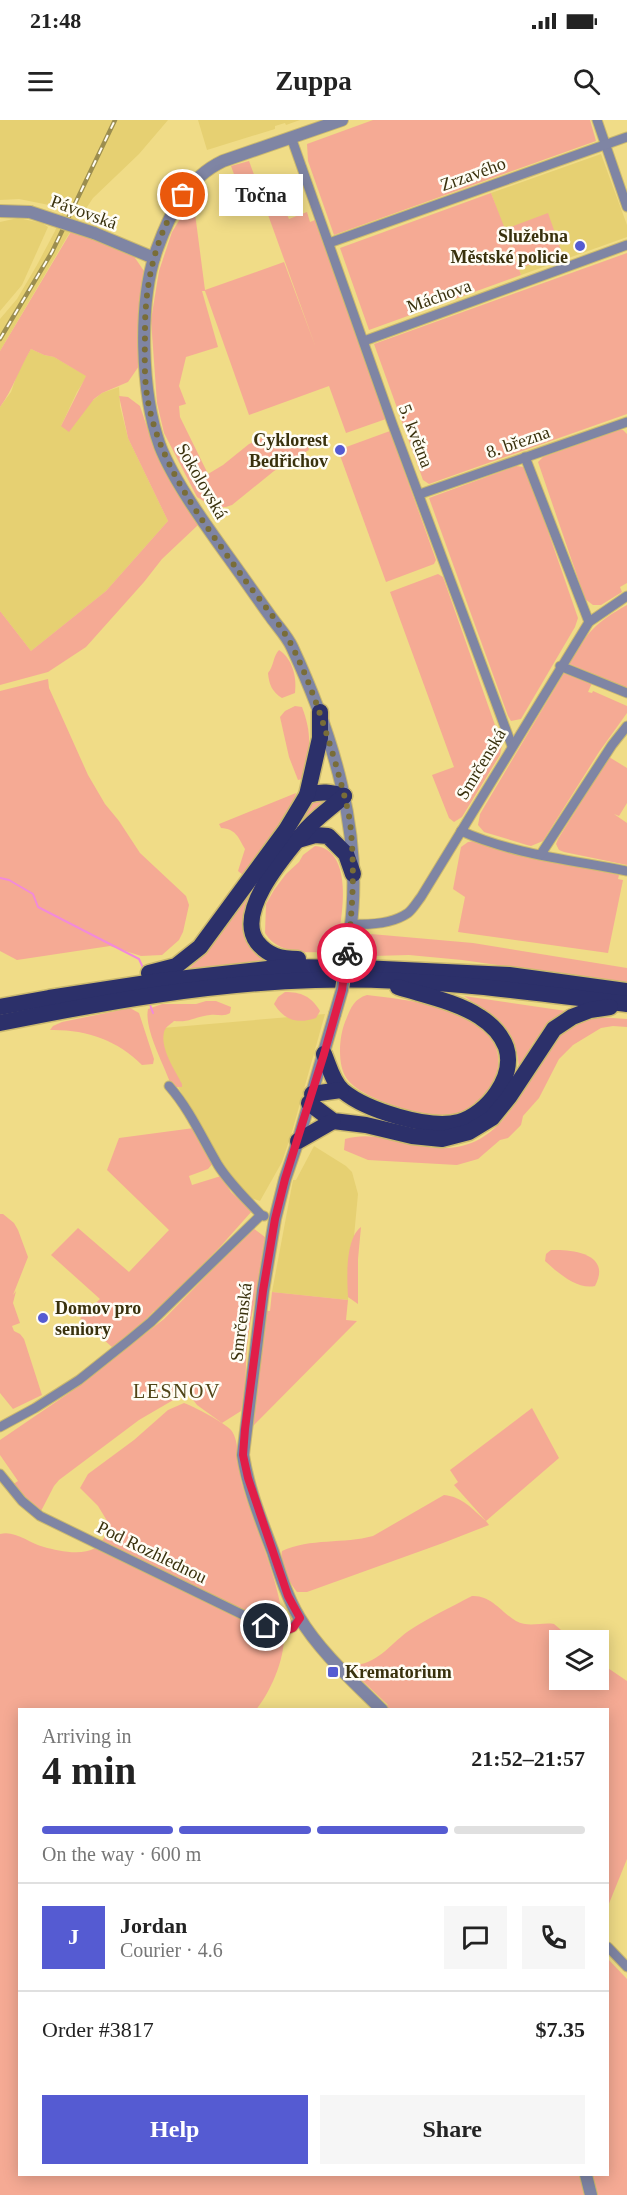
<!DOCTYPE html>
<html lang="en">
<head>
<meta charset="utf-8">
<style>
  body { margin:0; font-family:Georgia,serif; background:#f6f6f6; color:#222; height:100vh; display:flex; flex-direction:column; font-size:22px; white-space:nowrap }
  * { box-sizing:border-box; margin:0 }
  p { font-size:20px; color:#767676 }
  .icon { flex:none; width:33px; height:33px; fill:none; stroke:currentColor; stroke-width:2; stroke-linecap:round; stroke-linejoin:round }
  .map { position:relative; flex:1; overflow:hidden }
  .details { position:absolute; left:18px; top:1588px; width:591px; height:468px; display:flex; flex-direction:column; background:#fff; border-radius:0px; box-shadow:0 3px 15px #0003 }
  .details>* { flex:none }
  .tools { position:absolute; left:549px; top:1510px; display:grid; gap:12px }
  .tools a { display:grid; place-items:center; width:60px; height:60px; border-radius:0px; background:#fff; box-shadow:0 3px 15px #0003; font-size:30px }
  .pin { position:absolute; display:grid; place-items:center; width:51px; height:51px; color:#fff; margin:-26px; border:3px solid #fff; border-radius:50%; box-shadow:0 2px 6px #0007 }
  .courier { position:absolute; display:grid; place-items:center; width:60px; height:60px; margin:-30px; border:4px solid #e11d48; border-radius:50%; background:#fff; color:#222; box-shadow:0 2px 8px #0007 }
  .bubble { position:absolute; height:42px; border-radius:0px; background:#fff; box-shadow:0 3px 15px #0003; font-size:20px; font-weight:700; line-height:42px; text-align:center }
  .headline em { font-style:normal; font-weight:700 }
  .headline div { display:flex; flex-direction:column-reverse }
  .headline { display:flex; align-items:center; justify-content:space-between; height:102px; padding:0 24px }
  h1 { font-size:39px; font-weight:700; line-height:45px }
  .bar { display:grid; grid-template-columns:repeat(4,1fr); gap:9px 6px; align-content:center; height:72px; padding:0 24px }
  .bar i { height:8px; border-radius:4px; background:#e0e0e0 }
  .bar .active { background:#555bd2 }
  .bar p { grid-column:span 4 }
  .line { display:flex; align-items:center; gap:15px; padding:0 24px; border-top:2px solid #e0e0e0 }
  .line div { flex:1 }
  .round { display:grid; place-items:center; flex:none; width:63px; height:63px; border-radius:0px; background:#f6f6f6 }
  .cta { display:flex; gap:12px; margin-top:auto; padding:12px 24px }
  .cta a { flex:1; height:69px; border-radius:0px; background:#555bd2; color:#fff; font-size:24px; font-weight:700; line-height:69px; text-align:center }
  .cta a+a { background:#f6f6f6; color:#222 }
  .status { display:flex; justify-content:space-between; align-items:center; height:42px; padding:0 30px; background:#fff; direction:ltr }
  .status svg { height:16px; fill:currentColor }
  header { display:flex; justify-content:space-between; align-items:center; height:78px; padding:0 24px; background:#fff; font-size:27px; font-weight:700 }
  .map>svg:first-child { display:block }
</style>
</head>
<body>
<div class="status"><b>21:48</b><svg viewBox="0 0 49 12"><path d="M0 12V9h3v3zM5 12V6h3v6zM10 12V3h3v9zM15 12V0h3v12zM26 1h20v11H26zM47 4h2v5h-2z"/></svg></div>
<header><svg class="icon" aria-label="menu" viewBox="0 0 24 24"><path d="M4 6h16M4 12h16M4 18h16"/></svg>Zuppa<svg class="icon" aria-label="search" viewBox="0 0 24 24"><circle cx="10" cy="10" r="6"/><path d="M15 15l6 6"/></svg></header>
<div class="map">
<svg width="627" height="2075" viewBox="0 0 627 2075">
  <rect width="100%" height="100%" fill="#f0dc87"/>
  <g fill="#e6d072">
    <path d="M 0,0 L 168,0 L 139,34 L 93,78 L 67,117 L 0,231 L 0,199 L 17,179 L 37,145 L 55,111 L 64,88 L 19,79 L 0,80 Z"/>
    <path d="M 198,0 L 300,0 L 286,5 L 285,3 L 275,6 L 275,9 L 207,30 Z"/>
    <path d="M 601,34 L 627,105 L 627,117 L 521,155 L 491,73 Z"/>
    <path d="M 18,98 L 42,103 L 48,107 L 22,165 L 0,191 L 0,102 Z"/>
    <path d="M 31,229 L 44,235 L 54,237 L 87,256 L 77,272 L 61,306 L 102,273 L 119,267 L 120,286 L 128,318 L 168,401 L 106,471 L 31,531 L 0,491 L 0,287 L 11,272 L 19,249 Z"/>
    <path d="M 325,894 L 292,1012 L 282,1042 L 260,1081 L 248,1077 L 225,1048 L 170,953 L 151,909 Z"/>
    <path d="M 314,1026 L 346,1046 L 352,1052 L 358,1074 L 348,1180 L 272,1172 L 293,1060 L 296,1060 Z"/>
  </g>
  <g fill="#f5aa94">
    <path d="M 373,0 L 590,0 L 596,21 L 334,115 L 308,41 L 307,24 Z"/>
    <path d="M 249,41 L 266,87 L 248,93 L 231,46 Z"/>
    <path d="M 491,73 L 505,109 L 548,93 L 562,133 L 520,148 L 506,111 L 521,155 L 369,210 L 340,128 Z"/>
    <path d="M 193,78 L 205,170 L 284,142 L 316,228 L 267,92 L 283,86 L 289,99 L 307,92 L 310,102 L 315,100 L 386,299 L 346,313 L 329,266 L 249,295 L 205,171 L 202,171 L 218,227 L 186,237 L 179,266 L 186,284 L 179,286 L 180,297 L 208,354 L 223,345 L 249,324 L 270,314 L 279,324 L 307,321 L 309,330 L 274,351 L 232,385 L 226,387 L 213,387 L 197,377 L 164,313 L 157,283 L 151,200 L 159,151 L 172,112 Z"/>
    <path d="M 72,110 L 133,135 L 144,151 L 138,202 L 139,246 L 128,262 L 102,273 L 94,279 L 69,312 L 61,306 L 86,256 L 54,237 L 44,235 L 31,229 C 19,249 13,269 0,287 L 0,231 Z"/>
    <path d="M 627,133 L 627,294 L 429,364 L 423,360 L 374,224 Z"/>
    <path d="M 119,276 L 128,277 L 140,286 L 152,322 L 165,351 L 198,405 L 162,439 L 144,462 L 86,527 L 48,552 L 0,565 L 0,491 L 31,531 L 106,471 L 168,401 L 128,318 Z"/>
    <path d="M 618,310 L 623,310 L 627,314 L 627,463 L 620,467 L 622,472 L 601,485 L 593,485 L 585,479 L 538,342 L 543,337 Z"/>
    <path d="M 390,311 L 436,440 L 434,444 L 386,462 L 338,330 Z"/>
    <path d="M 516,346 L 524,347 L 528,353 L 578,498 L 575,507 L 521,599 L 511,601 L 508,596 L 429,378 Z"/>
    <path d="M 438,454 L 443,457 L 502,625 L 500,635 L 462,697 L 454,702 L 449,698 L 432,655 L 454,647 L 390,472 Z"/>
    <path d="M 627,485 L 627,568 L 569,544 C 586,513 596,502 627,485 Z"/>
    <path d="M 279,530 C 293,539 297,558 295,573 L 282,578 C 272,572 269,564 268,553 C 274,546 273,536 279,530 Z"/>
    <path d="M 565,551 L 592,563 L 588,572 L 592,573 L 593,571 L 627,586 L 627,593 L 599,632 L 543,721 L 531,726 L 527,725 L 484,712 L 478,705 L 480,694 Z"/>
    <path d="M 48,559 L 49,568 L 88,655 L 105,684 L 119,701 L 140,733 L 186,776 L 189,785 L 183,812 L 179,820 L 162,835 L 141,836 L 110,826 L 17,840 L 0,831 L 0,571 Z"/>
    <path d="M 295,586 L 302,587 C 312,613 311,632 302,659 L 298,660 L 289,637 L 280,597 L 285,591 Z"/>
    <path d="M 609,637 L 627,648 L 627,683 L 619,696 L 614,694 L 627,703 L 627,745 L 564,732 L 559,730 L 556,724 L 558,719 Z"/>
    <path d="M 296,673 C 293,692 256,738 243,755 L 238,751 L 245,729 C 238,717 236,709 221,708 L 219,704 Z"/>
    <path d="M 331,679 L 249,781 L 264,842 L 189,849 L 210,826 L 234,795 L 307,689 L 314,682 Z"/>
    <path d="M 474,721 L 505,731 L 619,755 L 618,759 L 623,760 L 608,833 L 458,812 L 465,777 L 453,769 L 461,727 L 468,722 Z"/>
    <path d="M 315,726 C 356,730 342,804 335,831 C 312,833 279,836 265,813 L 266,784 L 274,770 L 286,754 L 299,742 L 303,735 Z"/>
    <path d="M 371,814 L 473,823 L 627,848 L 627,863 L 462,840 L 409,835 L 373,836 L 360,831 L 362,823 Z"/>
    <path d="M 285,872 C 301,872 311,876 320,891 L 316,898 C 298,904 285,901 274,884 L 278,877 Z"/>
    <path d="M 367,875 C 407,880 455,884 487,912 C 491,914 492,919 494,923 C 510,954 479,993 447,996 C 423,997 361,979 347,959 C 337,945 339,917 345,902 C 350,890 353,879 367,875 Z"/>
    <path d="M 464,876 L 566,891 L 533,923 L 519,948 C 516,905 497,899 464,876 Z"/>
    <path d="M 206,881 L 216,881 L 231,887 L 230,893 C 224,897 218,894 210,895 C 197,896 189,903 174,901 C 171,904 165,907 164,912 C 160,929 175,950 182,964 L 182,967 L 175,967 L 170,962 C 163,943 144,908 148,889 L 162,884 L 196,884 Z"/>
    <path d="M 130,888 L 139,893 L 154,939 L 153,944 L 142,945 C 118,920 84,909 50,910 L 53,906 L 62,902 Z"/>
    <path d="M 598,897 L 627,899 L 627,907 L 613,906 L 601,908 L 573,925 L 559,939 L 539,978 L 523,996 L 521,1005 L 508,1018 L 500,1020 L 478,1039 L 457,1045 L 368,1040 L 344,1030 L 345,1019 C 388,1006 429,1043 476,1021 C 510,1004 525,965 544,936 C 548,930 552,922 557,916 C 567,906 584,900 598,897 Z"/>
    <path d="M 194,1008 L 213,1043 L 208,1049 L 189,1056 L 192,1065 L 221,1056 L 231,1072 L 252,1091 L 219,1128 L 155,1192 L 154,1191 L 135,1211 L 113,1228 L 80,1198 L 100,1179 L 51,1135 L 78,1108 L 129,1152 L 169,1110 L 107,1050 L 119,1018 Z"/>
    <path d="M 0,1094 L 3,1094 L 14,1103 L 18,1110 L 28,1137 L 13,1175 L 16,1171 L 13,1183 L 20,1203 L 12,1206 L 14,1211 L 20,1214 L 24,1219 L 42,1275 L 13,1289 L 0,1273 Z"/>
    <path d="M 361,1107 L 358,1139 L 358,1184 L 348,1177 C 347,1159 345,1119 361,1107 Z"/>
    <path d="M 253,1108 L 265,1117 C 264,1155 250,1190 247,1227 C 245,1249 247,1270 241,1291 L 222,1303 L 197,1285 L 187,1272 L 139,1300 L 59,1360 L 54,1366 L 40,1393 L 12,1365 L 18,1361 L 0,1335 L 0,1320 L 69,1273 L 164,1199 Z"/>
    <path d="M 551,1130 C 573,1129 612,1134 595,1166 C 577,1170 557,1152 545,1141 L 546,1134 Z"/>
    <path d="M 272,1172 L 348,1180 L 346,1200 L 357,1201 L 251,1308 L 266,1191 L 270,1191 Z"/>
    <path d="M 184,1283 C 193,1286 225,1303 231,1310 C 240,1321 238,1349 242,1364 C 256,1410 282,1465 284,1514 C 285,1539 271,1571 256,1590 L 20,1590 L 20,2055 L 608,2055 L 608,1839 L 627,1859 L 627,2075 L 0,2075 L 0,1414 C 15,1410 29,1423 44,1427 C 58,1431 82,1436 95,1428 C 103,1424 107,1412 109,1404 L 98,1386 L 80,1368 L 88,1354 L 134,1320 L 168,1290 Z"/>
    <path d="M 532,1288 L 559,1338 L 486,1401 L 489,1405 L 443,1423 L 307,1472 L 297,1472 C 289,1463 279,1442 282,1431 C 310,1418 344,1424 373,1416 L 444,1375 C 463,1377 472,1389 486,1401 L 454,1365 L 458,1362 L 450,1350 Z"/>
    <path d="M 472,1476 C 491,1475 501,1492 516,1501 C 529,1508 541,1502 554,1504 L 574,1521 L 560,1521 L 560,1560 L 598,1560 L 599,1542 L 627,1561 L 627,1739 L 608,1786 L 608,1590 L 379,1590 L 388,1585 L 350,1549 L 361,1549 L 356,1545 C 380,1542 392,1522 410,1510 C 430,1497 451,1487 472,1476 Z"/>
  </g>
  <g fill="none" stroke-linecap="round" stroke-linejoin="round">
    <g stroke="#f28ada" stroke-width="2">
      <path d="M 0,758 L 9,760 L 33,774 L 38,787 L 139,839 L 144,850"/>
      <path d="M 149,882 L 153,893"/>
    </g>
    <g stroke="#cbba6f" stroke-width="11">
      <g id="minor">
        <path d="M 597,0 L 627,87"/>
        <path d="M 291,17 L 392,303 L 512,626"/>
        <path d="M 329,123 L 627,17"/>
        <path d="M 364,221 L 627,125"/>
        <path d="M 525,337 L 589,502"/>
        <path d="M 420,374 L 627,302"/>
        <path d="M 560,546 L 627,573"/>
        <path d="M 461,711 C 512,734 572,740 627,751"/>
        <path d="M 541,734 L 612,625 L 627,606"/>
        <path d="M 351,804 C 369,805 392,804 408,793 C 413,789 417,782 421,777 L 589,502 L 627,476"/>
        <path d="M 169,966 C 190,990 202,1018 218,1045 C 230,1064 246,1079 261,1095 L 264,1096"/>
        <path d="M 0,1307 L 35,1288 L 79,1260 L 128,1221 L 151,1202 L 261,1095"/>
        <path d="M 0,1354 L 22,1381 L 40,1396 L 266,1506 L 285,1511 L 293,1507 L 300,1498"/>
        <path d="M 608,1827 L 627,1847"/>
      </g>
    </g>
    <g stroke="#cbba6f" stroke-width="14">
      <g id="tertiary">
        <path d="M 342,0 L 223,41 C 187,58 170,93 157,129 C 138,182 141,273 160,326 C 174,362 209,410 232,442 C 245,460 258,479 271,497 C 278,507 287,516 292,527 C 333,615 364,714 350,812"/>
        <path d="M 0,91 L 30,92"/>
        <path d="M 94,113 L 154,138"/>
        <path d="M 335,894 L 298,1021 L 285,1059 L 275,1099 L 263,1171 L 243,1335 C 248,1368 261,1400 273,1432 C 280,1454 287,1477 299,1497 C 320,1532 353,1561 382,1590"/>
        <path d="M 586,2055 L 591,2075"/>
      </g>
    </g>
    <g stroke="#cbba6f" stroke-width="19">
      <g id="trunk">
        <path d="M 307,675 C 321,671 331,672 344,676"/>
        <path d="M 298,720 L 315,715 L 328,716 L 346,734 L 353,754"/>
        <path d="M 298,839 C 281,839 268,836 257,822 C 235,792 284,736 303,713 C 314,699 331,688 344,676"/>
        <path d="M 149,853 L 176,846 L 200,827 L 286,710 L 307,675 L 320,618 L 320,592"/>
        <path d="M 0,887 L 49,878 L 160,861 L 285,847 L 362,848 L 509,855 L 627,871"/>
        <path d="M 0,903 C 104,882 209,863 315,860 C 420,857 523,871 627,884"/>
        <path d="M 324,934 C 329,946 333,963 343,971 C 366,990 429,1010 459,1002 C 487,994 516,957 506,927 C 501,914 491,904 480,897 C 458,882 423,875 398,867"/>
        <path d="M 312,974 L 341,970"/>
        <path d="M 309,983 L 333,1001 L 366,1005 L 412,1016 L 442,1019 L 469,1012 L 492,998 L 509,977 L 554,909 L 572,897 L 590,890 L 610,887"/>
        <path d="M 298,1021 L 333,1001"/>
      </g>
    </g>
    <use href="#minor" stroke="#7f85a4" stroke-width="9"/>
    <use href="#tertiary" stroke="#7f85a4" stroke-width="12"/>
    <use href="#trunk" stroke="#2c306a" stroke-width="16"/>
    <g stroke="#9c8e4f" stroke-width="4.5">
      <path id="rail" d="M 0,219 L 52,132 L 115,0"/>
    </g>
    <use href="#rail" stroke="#fffdf5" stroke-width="2" stroke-dasharray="7" stroke-linecap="butt"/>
    <g stroke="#cbba6f" stroke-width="14" stroke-linecap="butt">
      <g id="tertiary-bridge">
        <path d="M 30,92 L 94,113"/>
        <path d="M 335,894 L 342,870 L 350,812"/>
      </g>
    </g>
    <use href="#tertiary-bridge" stroke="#7f85a4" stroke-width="12"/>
  </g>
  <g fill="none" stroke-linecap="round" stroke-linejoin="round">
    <path stroke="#796d38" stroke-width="6" stroke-dasharray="0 10.8" d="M 183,75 C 156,112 145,163 145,209 C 145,228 144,248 146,268 C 154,339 201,399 242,456 C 257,477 280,503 292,526 C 311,564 324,604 336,645 C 341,664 347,683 350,702 C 355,746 353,790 347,833"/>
    <path stroke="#e11d48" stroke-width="8" d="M 266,1506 L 285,1511 L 293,1508 L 300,1498 L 288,1476 L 248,1358 L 243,1335 L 245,1309 L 263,1171 L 275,1099 L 285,1059 L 324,934 L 342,870 L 347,833"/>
  </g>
  <g fill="#555bd2" stroke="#fffdf5" stroke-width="2">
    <circle cx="580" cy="126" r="6"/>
    <circle cx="340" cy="330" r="6"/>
    <circle cx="43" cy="1198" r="6"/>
    <rect x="327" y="1546" width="12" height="12" rx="3"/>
  </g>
  <g text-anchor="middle" stroke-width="5" stroke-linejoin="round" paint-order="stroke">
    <g font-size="18" fill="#39310d" stroke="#fffdf5">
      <text transform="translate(473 54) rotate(-20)" y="6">Zrzavého</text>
      <text transform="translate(84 92) rotate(20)" y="6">Pávovská</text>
      <text transform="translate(439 176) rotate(-20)" y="6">Máchova</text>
      <text transform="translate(416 316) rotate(69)" y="6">5. května</text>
      <text transform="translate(518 322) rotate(-19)" y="6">8. března</text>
      <text transform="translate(202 361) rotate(60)" y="6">Sokolovská</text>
      <text transform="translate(481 644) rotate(-59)" y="6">Smrčenská</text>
      <text transform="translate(241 1202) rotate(-83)" y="6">Smrčenská</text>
      <text transform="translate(152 1432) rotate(26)" y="6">Pod Rozhlednou</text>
    </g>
    <g font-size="18" font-weight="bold" fill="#39310d" stroke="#fffdf5" text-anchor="end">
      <text x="568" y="122">Služebna<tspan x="568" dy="21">Městské policie</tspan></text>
      <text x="328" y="326">Cyklorest<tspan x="328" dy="21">Bedřichov</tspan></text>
      <text x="55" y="1194" text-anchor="start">Domov pro<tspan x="55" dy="21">seniory</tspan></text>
      <text x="345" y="1558" text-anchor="start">Krematorium</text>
    </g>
    <g font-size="20" letter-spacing="1.5" fill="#4f4417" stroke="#fffdf5">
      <text x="177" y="1278">LESNOV</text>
    </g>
  </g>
</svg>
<div class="tools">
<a><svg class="icon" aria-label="layers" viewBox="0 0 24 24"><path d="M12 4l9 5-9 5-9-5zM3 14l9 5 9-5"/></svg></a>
</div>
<div class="pin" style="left:183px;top:75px;background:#ea580c"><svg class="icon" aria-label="bag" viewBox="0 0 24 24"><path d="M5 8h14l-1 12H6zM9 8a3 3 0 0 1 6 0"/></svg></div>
<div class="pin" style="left:266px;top:1506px;background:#1f2937"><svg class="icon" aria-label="home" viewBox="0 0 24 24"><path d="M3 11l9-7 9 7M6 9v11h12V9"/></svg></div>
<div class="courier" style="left:347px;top:833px"><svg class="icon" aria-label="bike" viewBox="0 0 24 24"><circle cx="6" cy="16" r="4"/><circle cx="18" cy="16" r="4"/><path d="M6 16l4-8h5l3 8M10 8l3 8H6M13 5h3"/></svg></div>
<div class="bubble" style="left:219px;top:54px;width:84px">Točna</div>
<section class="details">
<div class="headline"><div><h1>4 min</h1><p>Arriving in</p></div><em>21:52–21:57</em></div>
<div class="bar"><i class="active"></i><i class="active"></i><i class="active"></i><i></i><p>On the way · 600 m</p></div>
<div class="line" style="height:108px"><b class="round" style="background:#555bd2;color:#fff">J</b><div><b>Jordan</b><p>Courier · 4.6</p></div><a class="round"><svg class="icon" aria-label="chat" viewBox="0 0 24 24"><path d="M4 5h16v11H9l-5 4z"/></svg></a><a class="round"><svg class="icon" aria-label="phone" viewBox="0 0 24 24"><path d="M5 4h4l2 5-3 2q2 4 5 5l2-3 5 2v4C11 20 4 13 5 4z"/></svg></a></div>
<div class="line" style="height:78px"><div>Order #3817</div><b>$7.35</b></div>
<div class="cta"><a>Help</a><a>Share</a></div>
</section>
</div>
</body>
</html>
